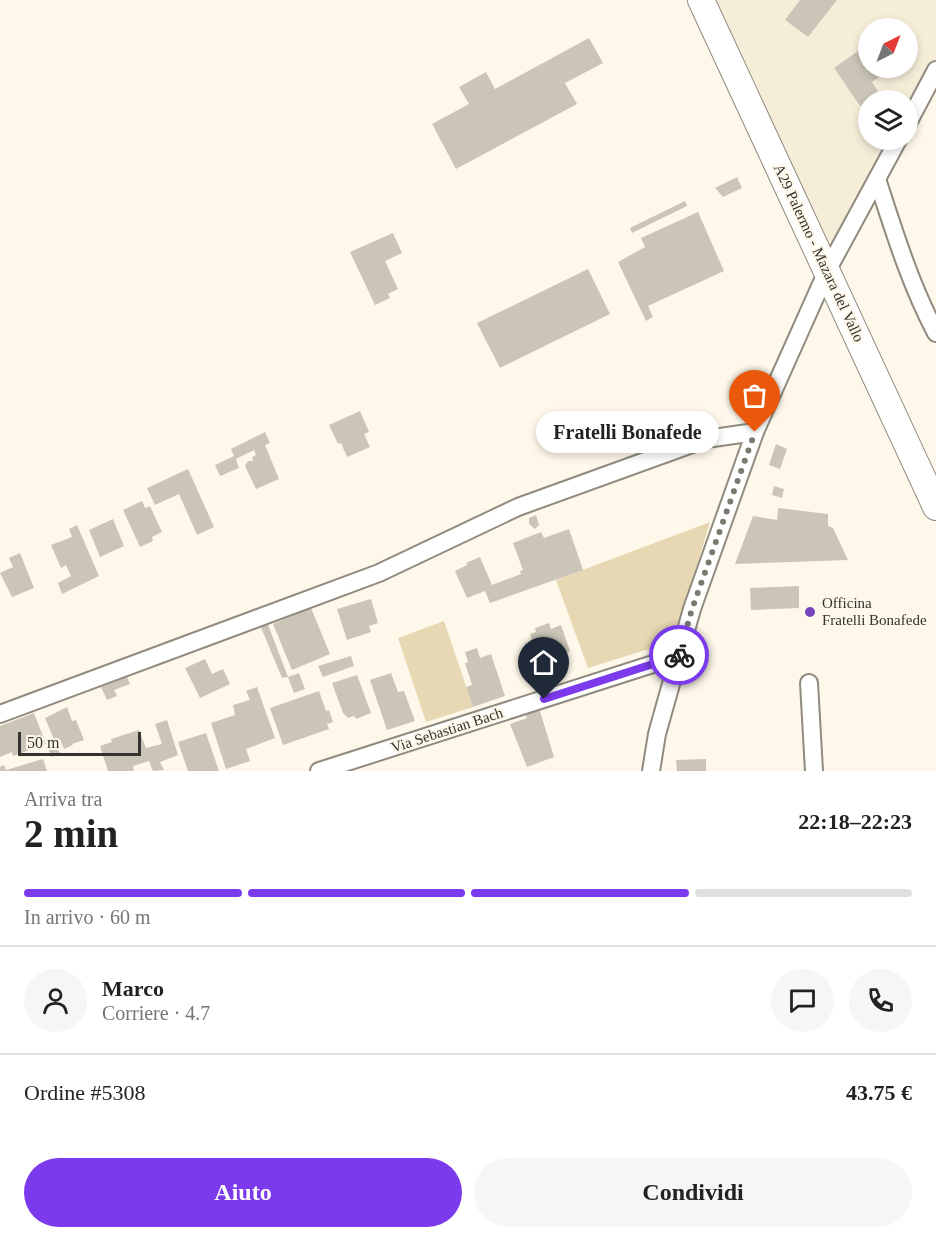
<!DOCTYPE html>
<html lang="it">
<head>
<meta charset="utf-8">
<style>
  body { margin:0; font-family:Georgia,serif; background:#f6f6f6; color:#222; height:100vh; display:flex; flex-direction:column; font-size:22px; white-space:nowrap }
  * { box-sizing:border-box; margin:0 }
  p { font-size:20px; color:#767676 }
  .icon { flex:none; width:33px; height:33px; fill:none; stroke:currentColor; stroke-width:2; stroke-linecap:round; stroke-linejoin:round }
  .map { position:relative; height:771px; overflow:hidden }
  .panel { display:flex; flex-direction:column; background:#fff; flex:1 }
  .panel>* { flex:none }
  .needle { width:39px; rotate:42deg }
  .fabs { position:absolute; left:858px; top:18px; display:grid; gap:12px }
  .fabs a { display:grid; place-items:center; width:60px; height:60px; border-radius:50%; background:#fff; box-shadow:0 3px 9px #0003; font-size:30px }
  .scale { position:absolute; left:18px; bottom:15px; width:123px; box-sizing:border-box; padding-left:6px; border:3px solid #35332e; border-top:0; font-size:16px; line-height:21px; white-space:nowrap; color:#35332e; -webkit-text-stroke:4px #fef8ea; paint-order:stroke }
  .pin { position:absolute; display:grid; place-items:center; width:51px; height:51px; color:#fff; margin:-62px -26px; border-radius:50% 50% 50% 0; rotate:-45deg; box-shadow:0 0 6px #0007 }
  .pin .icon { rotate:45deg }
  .courier { position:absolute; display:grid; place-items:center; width:60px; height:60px; margin:-30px; border:4px solid #7c3aed; border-radius:50%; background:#fff; color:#222; box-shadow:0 2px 8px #0007 }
  .bubble { position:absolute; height:42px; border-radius:21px; background:#fff; box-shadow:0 3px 9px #0003; font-size:20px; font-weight:600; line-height:42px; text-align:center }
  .summary em { font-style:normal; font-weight:600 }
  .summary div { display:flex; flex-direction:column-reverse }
  .summary { display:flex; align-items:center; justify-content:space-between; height:102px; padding:0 24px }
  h1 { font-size:39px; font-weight:600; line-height:45px }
  .bar { display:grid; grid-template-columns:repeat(4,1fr); gap:9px 6px; align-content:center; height:72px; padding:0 24px }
  .bar i { height:8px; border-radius:4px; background:#e0e0e0 }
  .bar .current { background:#7c3aed }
  .bar p { grid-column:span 4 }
  .line { display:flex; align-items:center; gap:15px; padding:0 24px; border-top:2px solid #e0e0e0 }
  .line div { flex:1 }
  .round { display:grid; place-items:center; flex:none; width:63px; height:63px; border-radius:32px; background:#f6f6f6 }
  .action { display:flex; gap:12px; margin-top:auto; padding:12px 24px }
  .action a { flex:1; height:69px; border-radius:36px; background:#7c3aed; color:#fff; font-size:24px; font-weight:600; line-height:69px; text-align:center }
  .action a+a { background:#f6f6f6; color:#222 }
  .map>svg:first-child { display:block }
</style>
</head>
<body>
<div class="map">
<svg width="936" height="771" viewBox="0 0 936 771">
  <rect width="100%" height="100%" fill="#fef8ea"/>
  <path fill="#f6edd9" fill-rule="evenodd" d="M 701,0 L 936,0 L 936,70 L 908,123 L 908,100 L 868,100 L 868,140 L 898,140 L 827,271 ZM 868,28 L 908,28 L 908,68 L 868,68 Z"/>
  <g fill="#e7d7b2">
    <path d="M 710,522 L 674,641 L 588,668 L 556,580 Z"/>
    <path d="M 444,621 L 473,707 L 426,722 L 398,638 Z"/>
  </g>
  <g fill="#cbc5b8">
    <path d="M 800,0 L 837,0 L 808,37 L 785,20 Z"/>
    <path d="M 589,38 L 603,63 L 565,83 L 577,104 L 456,169 L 432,124 L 469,104 L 459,87 L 486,72 L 495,89 Z"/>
    <path d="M 868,44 L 868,68 L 886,68 L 888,71 L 872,82 L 879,93 L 860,106 L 834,68 Z"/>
    <path d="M 737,177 L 742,188 L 723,197 L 715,188 Z"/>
    <path d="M 685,201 L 687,206 L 632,233 L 630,228 Z"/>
    <path d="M 698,212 L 724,271 L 648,306 L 653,317 L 646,321 L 618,262 L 645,247 L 641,238 Z"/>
    <path d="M 393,233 L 402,253 L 385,261 L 398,289 L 388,294 L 390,298 L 375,305 L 350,252 Z"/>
    <path d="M 588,269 L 610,314 L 500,368 L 477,323 Z"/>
    <path d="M 360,411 L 369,432 L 364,434 L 370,447 L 347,457 L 341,443 L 338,444 L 329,425 Z"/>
    <path d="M 265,432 L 270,443 L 265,445 L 279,479 L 256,489 L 245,466 L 248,461 L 253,461 L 252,457 L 256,455 L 254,450 L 236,459 L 239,468 L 220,476 L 215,465 L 234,456 L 231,449 Z"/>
    <path d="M 776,444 L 787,449 L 780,469 L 769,465 Z"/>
    <path d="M 188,469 L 214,527 L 197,535 L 179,494 L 155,505 L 147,488 Z"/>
    <path d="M 774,486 L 784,489 L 782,498 L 772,495 Z"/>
    <path d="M 142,501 L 145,508 L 150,506 L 162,532 L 152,537 L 153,541 L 140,547 L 123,510 Z"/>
    <path d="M 778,508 L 828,514 L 828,526 L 833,528 L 848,560 L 735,564 L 753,516 L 777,520 Z"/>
    <path d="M 536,515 L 539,525 L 535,529 L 529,524 L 529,518 Z"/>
    <path d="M 113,519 L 124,546 L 100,557 L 89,530 Z"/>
    <path d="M 77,525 L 99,576 L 62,594 L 58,583 L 71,576 L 66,565 L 61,568 L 51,545 L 72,537 L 69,529 Z"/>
    <path d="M 569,529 L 583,570 L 490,603 L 485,591 L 467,598 L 455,571 L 467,565 L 466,563 L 480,557 L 492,585 L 521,574 L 520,571 L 523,570 L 513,543 L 541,532 L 544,538 Z"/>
    <path d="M 20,553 L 34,588 L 12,597 L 0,573 L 13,567 L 9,558 Z"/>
    <path d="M 799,586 L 799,608 L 751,610 L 750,588 Z"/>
    <path d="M 371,599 L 378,623 L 369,626 L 371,632 L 347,640 L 337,609 Z"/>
    <path d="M 311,608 L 330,654 L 292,670 L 273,624 Z"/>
    <path d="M 267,622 L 288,677 L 282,678 L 260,625 Z"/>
    <path d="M 549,623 L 551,629 L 561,625 L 570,651 L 559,655 L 560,658 L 546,663 L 541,647 L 535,649 L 530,634 L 536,632 L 535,628 Z"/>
    <path d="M 477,648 L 480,658 L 491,654 L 505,696 L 473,707 L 466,687 L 472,685 L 465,663 L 468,662 L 465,652 Z"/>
    <path d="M 351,656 L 354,666 L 323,677 L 318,666 Z"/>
    <path d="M 205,659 L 212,674 L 223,669 L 230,684 L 200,698 L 185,668 Z"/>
    <path d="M 299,673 L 305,689 L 294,693 L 288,677 Z"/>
    <path d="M 391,673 L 398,692 L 404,691 L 415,721 L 387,730 L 370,680 Z"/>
    <path d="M 357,675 L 371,713 L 356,719 L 354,716 L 348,718 L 343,713 L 332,683 Z"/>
    <path d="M 127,677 L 130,684 L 114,690 L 117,696 L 107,700 L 101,687 Z"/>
    <path d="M 257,687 L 275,738 L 246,749 L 250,761 L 226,769 L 211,723 L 235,715 L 233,705 L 250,700 L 246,691 Z"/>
    <path d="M 319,691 L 326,711 L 329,710 L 333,722 L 327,724 L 329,729 L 283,745 L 270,708 Z"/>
    <path d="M 67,707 L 72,721 L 76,720 L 84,740 L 72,744 L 73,745 L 64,749 L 60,739 L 55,742 L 45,718 Z"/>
    <path d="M 539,708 L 554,757 L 527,767 L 510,724 L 527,718 L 525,713 Z"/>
    <path d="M 34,713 L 46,744 L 13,756 L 12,752 L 0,757 L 0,726 Z"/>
    <path d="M 167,720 L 178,755 L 160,762 L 164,770 L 153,771 L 149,761 L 133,766 L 134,771 L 108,771 L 100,746 L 112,742 L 111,739 L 139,730 L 146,748 L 162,744 L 155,724 Z"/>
    <path d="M 206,733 L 219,771 L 188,771 L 178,742 Z"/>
    <path d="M 55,742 L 60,754 L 51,757 L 47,745 Z"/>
    <path d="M 43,759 L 47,771 L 0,771 L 0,767 L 4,765 L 6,770 Z"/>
    <path d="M 706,759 L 706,771 L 677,771 L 676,760 Z"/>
  </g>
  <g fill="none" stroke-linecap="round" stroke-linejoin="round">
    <g stroke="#908b7e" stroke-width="20">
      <g id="minor">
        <path d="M 908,123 L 936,70"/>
        <path d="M 877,179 C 894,231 910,284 936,333"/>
        <path d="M 809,683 L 814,771"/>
        <path d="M 0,714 L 379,573 L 518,507 L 706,439 L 755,432"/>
        <path d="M 319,771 L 678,656"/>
        <path d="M 651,771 L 657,734 L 692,609 L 755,432 L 827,271 L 898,140"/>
      </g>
    </g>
    <g stroke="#908b7e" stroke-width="28">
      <path id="primary" d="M 701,0 L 936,507"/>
    </g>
    <use href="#minor" stroke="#fff" stroke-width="16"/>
    <use href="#primary" stroke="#fff" stroke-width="26"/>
  </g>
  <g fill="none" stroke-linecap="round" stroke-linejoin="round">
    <path stroke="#7b7870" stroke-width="6" stroke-dasharray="0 10.8" d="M 679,655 L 692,609 L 755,432"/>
    <path stroke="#7c3aed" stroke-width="8" d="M 544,699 L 678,656 L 679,655"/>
  </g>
  <circle fill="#7445bd" stroke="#fef8ea" stroke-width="2" cx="810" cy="612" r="6"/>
  <g text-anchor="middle" stroke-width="4.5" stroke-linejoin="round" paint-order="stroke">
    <g font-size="15" fill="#35332e" stroke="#fef8ea">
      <text transform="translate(819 253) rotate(65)" y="5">A29 Palermo - Mazara del Vallo</text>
      <text transform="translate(447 730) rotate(-18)" y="5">Via Sebastian Bach</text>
    </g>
    <g font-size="15" fill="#35332e" stroke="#fef8ea" text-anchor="start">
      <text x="822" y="608">Officina<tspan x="822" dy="17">Fratelli Bonafede</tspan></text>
    </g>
  </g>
</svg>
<div class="fabs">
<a><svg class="needle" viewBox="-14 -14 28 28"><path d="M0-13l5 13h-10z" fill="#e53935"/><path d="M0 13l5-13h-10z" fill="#767676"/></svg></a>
<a><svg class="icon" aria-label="layers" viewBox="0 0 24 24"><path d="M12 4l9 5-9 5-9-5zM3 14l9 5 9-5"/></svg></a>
</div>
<div class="scale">50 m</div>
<div class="pin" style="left:755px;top:432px;background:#ea580c"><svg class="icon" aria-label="bag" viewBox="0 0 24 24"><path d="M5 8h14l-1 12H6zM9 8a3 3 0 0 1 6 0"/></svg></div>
<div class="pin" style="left:544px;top:699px;background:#1f2937"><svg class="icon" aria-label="home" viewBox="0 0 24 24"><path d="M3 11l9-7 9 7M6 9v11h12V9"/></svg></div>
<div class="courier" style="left:679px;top:655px"><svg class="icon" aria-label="bike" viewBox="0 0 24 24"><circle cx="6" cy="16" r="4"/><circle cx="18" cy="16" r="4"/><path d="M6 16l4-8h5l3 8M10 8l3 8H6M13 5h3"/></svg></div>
<div class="bubble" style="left:536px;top:411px;width:183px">Fratelli Bonafede</div>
</div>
<section class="panel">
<div class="summary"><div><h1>2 min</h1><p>Arriva tra</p></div><em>22:18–22:23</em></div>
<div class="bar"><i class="current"></i><i class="current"></i><i class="current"></i><i></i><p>In arrivo · 60 m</p></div>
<div class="line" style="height:108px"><a class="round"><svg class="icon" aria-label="person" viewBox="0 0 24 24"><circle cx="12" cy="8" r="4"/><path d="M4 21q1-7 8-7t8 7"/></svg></a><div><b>Marco</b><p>Corriere · 4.7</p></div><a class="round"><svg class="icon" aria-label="chat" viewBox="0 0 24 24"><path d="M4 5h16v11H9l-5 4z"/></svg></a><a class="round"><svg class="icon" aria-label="phone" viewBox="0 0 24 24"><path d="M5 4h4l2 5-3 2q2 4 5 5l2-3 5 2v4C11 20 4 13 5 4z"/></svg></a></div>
<div class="line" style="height:78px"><div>Ordine #5308</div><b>43.75 €</b></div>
<div class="action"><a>Aiuto</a><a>Condividi</a></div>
</section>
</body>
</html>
